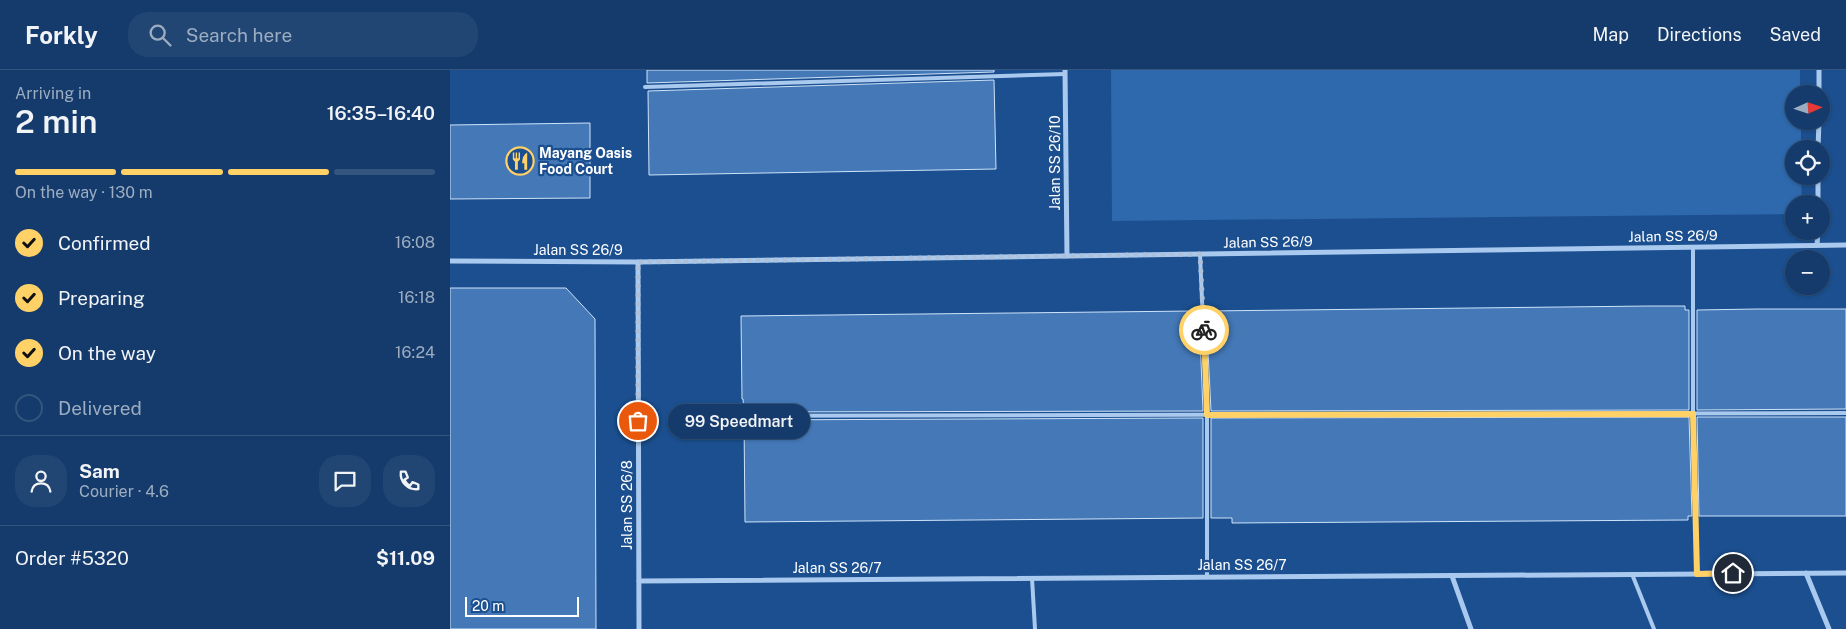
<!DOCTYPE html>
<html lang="en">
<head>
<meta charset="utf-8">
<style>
  body { margin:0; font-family:"Public Sans",sans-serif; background:#214673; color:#f1f3f6; height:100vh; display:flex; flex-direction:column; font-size:19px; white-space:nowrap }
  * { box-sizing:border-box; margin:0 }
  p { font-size:16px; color:#9dadc1 }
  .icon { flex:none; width:28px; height:28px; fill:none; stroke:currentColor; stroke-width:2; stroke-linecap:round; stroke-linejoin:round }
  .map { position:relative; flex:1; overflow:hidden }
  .side { display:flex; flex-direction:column; background:#143b6b; width:450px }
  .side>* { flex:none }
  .needle { width:32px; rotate:87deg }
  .controls { position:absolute; left:1335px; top:15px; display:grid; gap:10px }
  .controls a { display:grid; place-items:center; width:45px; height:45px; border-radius:50%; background:#143b6b; box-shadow:0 1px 4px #0004,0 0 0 1px #33557e; font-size:25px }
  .scale { position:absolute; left:15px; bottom:12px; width:114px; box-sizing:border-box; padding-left:5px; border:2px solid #fff; border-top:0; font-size:14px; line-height:18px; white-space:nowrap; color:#fff; -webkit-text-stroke:4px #1b4f8f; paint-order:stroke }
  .pin { position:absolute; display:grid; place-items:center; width:42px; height:42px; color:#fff; margin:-21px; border:2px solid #fff; border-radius:50%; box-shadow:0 1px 5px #0007 }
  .courier { position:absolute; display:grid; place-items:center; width:50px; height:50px; margin:-25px; border:4px solid #ffd166; border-radius:50%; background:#fff; color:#222; box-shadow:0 1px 6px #0007 }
  .bubble { position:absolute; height:35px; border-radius:18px; background:#143b6b; box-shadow:0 1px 4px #0004,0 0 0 1px #33557e; font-size:16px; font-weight:600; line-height:35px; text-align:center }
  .overview em { font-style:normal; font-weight:600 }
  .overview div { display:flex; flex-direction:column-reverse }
  .overview { display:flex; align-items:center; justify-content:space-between; height:85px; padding:0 15px }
  h1 { font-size:32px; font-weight:600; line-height:38px }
  .bar { display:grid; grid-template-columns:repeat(4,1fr); gap:8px 5px; align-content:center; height:60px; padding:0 15px }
  .bar i { height:6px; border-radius:4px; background:#33557e }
  .bar .active { background:#ffd166 }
  .bar p { grid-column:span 4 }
  .line { display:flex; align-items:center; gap:12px; padding:0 15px; border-top:1px solid #33557e }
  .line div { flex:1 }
  .round { display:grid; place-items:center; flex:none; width:52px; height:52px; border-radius:20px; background:#214673 }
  ol { padding:0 15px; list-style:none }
  li { display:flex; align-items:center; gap:15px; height:55px }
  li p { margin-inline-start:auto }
  li .icon { padding:5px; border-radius:50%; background:#ffd166; color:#111; stroke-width:4 }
  li:last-child { color:#9dadc1 }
  li i { width:28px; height:28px; border:2px solid #33557e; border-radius:50% }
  header { display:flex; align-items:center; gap:30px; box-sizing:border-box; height:70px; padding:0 25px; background:#143b6b; border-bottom:1px solid #33557e }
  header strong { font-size:24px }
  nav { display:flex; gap:28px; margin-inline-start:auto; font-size:18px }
  .search { width:350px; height:45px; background:#214673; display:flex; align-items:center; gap:12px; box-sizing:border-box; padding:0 18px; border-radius:20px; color:#9dadc1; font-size:19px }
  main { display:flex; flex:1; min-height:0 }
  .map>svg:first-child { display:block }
</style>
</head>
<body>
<header>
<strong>Forkly</strong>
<div class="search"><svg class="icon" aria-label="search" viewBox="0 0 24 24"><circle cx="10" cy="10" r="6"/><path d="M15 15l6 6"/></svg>Search here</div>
<nav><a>Map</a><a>Directions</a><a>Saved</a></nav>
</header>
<main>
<section class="side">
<div class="overview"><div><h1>2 min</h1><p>Arriving in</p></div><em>16:35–16:40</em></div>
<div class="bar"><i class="active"></i><i class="active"></i><i class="active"></i><i></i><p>On the way · 130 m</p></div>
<ol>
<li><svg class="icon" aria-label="check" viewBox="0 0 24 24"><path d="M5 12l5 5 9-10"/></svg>Confirmed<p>16:08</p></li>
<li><svg class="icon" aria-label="check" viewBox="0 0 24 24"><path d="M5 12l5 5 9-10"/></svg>Preparing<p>16:18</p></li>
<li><svg class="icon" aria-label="check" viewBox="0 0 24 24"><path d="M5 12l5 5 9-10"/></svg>On the way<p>16:24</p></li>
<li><i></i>Delivered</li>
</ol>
<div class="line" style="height:90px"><a class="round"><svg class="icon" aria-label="person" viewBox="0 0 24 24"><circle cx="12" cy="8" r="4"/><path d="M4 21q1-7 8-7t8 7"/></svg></a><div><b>Sam</b><p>Courier · 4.6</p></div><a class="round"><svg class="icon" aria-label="chat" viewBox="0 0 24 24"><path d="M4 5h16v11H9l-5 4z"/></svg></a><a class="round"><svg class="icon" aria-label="phone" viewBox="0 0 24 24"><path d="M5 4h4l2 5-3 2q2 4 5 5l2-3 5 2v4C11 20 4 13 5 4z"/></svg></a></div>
<div class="line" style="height:65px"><div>Order #5320</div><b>$11.09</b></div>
</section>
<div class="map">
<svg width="1396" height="559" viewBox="0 0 1396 559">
  <rect width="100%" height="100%" fill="#1b4f8f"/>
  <path fill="#2e69ad" d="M 661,0 L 1350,0 L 1350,24 L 1344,24 L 1344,51 L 1351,51 L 1351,79 L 1344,79 L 1344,106 L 1351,106 L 1352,134 L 1344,134 L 1344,144 L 662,151 Z"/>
  <g fill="#4478b7" stroke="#cfe3fa">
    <path d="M 197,0 L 544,0 L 544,2 L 197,13 Z"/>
    <path d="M 544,10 L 546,99 L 199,105 L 198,21 Z"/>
    <path d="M 140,53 L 140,128 L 0,129 L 0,55 Z"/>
    <path d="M 0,218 L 116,218 L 145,249 L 146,559 L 0,559 Z"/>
    <path d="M 1200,236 L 1235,236 L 1235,240 L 1239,240 L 1239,340 L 761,341 L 756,241 Z"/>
    <path d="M 1307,239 L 1396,239 L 1396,339 L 1247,340 L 1247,240 Z"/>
    <path d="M 743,241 L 749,241 L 753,341 L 294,342 L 293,329 L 292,329 L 291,246 Z"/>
    <path d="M 1239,347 L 1242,446 L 1238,446 L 1238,450 L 782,453 L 782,448 L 761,448 L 761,348 Z"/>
    <path d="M 1247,347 L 1396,347 L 1396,446 L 1249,446 Z"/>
    <path d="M 753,348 L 753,448 L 295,452 L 294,350 Z"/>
  </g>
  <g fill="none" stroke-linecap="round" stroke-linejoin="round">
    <g stroke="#a9c9ee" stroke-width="4">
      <path d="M 195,17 L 615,4"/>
      <path d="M 1243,177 L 1243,344 L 1247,503"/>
      <path d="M 750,184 L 757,345 L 757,507"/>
      <path d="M 260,346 L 1396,343"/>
      <path d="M 1182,504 L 1204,559"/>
      <path d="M 582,508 L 585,559"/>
    </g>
    <g stroke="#a9c9ee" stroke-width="5">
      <path d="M 615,0 L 617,186"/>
      <path d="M 1369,24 L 1369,0"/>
      <path d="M 1368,79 L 1369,51"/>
      <path d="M 1368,134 L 1368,106"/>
      <path d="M 1367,175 L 1368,161"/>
      <path d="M 0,191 L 188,192 L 1396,175"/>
      <path d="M 188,192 L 189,559"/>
      <path d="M 1356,503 L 1379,559"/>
      <path d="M 1002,506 L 1021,559"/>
      <path d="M 189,511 L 1396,503"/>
    </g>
  </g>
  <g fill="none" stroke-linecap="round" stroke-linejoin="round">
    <path stroke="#afc1d8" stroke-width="5" stroke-dasharray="0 9" d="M 188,351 L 188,192 L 750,184 L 754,260"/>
    <path stroke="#ffd166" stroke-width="6" d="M 754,260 L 757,345 L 1243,344 L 1247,504 L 1283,503"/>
  </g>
  <defs>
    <g id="restaurant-ring" transform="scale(1.4375)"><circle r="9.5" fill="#1b4f8f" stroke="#ffd166" stroke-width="1.5"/><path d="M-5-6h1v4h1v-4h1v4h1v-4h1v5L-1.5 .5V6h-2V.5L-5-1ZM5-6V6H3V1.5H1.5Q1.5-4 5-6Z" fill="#ffd166"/></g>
  </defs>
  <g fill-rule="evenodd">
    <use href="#restaurant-ring" x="70" y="91"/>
  </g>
  <g text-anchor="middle" stroke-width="4.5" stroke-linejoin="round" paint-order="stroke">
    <g font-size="14" font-weight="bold" fill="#fff" stroke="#1b4f8f" text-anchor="start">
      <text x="89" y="88">Mayang Oasis<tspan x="89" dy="16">Food Court</tspan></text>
    </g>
    <g font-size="14" fill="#fff" stroke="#1b4f8f">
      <text transform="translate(605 93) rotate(-90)" y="5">Jalan SS 26/10</text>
      <text transform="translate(1223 166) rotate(-1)" y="5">Jalan SS 26/9</text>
      <text transform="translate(818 172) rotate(-1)" y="5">Jalan SS 26/9</text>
      <text x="128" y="185">Jalan SS 26/9</text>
      <text transform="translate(177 435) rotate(-90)" y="5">Jalan SS 26/8</text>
      <text x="792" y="500">Jalan SS 26/7</text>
      <text x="387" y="503">Jalan SS 26/7</text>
    </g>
  </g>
</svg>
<div class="controls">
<a><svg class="needle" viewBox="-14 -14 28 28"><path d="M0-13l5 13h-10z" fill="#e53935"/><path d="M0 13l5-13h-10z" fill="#9dadc1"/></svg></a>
<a><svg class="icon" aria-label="locate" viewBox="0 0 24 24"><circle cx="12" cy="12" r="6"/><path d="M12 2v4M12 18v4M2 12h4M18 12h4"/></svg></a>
<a>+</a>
<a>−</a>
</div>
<div class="scale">20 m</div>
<div class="pin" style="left:188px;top:351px;background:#ea580c"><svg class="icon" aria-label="bag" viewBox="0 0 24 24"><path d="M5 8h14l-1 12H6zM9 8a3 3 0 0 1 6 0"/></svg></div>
<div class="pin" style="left:1283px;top:503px;background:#1f2937"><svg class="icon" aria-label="home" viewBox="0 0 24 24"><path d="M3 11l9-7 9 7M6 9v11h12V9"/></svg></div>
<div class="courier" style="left:754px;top:260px"><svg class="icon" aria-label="bike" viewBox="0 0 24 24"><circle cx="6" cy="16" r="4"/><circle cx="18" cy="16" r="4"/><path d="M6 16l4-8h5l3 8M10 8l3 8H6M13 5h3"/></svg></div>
<div class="bubble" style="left:218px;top:334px;width:142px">99 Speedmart</div>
</div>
</main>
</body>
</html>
